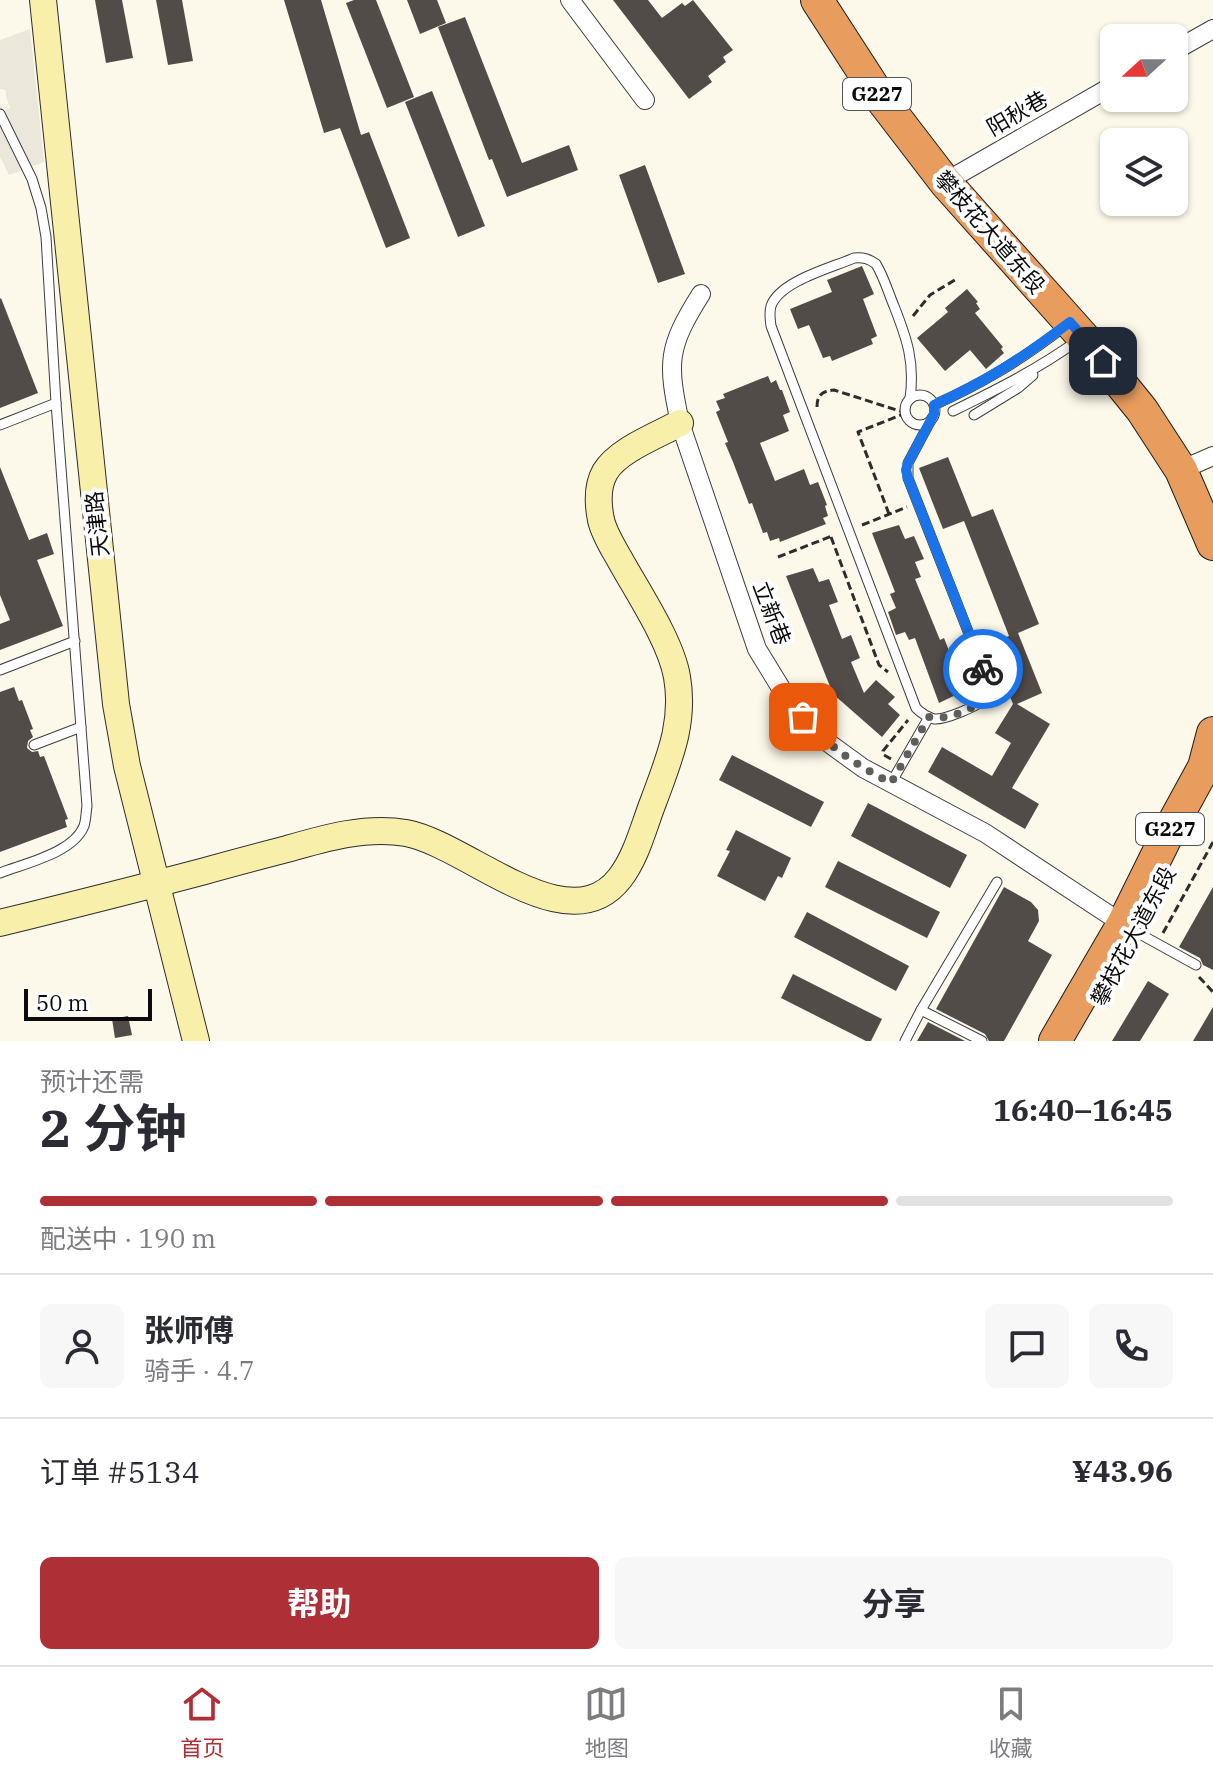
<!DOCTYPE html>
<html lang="zh">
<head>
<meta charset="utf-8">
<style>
  body { margin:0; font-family:"IBM Plex Serif","Noto Sans SC",serif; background:#f7f7f7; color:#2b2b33; height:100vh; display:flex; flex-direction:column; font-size:30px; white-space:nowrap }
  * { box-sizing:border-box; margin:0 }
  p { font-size:26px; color:#7c7c81 }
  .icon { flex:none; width:44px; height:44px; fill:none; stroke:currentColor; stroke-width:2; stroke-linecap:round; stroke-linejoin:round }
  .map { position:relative; height:1041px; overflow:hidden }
  .details { display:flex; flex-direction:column; background:#fff; flex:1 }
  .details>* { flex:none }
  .needle { width:52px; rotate:249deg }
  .controls { position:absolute; left:1100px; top:24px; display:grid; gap:16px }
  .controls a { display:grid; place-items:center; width:88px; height:88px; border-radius:12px; background:#fff; box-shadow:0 2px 6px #0004; font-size:40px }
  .scale { position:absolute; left:24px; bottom:20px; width:128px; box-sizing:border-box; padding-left:8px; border:4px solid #0b0b0b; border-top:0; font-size:22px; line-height:28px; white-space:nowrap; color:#0b0b0b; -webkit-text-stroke:6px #fff; paint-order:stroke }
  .pin { position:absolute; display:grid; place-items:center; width:68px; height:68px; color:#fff; margin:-34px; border-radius:16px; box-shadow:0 4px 12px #0006 }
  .courier { position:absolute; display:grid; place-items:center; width:80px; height:80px; margin:-40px; border:6px solid #1a73e8; border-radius:50%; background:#fff; color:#222; box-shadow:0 2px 10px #0007 }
  .overview em { font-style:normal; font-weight:700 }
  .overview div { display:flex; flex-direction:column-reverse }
  .overview { display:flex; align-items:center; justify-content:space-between; height:136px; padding:0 40px }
  h1 { font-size:52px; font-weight:700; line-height:60px }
  .bar { display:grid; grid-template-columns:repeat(4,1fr); gap:12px 8px; align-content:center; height:96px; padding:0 40px }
  .bar i { height:10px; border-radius:6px; background:#e1e1e2 }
  .bar .selected { background:#ae2f35 }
  .bar p { grid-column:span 4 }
  .line { display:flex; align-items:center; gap:20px; padding:0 40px; border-top:2px solid #e1e1e2 }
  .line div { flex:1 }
  .round { display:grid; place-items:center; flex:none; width:84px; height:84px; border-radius:12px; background:#f7f7f7 }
  .action { display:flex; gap:16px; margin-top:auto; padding:16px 40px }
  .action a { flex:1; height:92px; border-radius:12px; background:#ae2f35; color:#fff; font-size:32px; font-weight:700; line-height:92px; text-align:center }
  .action a+a { background:#f7f7f7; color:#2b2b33 }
  .menu { display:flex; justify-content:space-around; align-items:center; height:112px; border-top:2px solid #e1e1e2; background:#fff; font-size:22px; color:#7c7c81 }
  .menu a { display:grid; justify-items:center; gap:4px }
  .menu .selected { color:#ae2f35 }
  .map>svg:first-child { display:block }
</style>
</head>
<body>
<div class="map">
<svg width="1213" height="1041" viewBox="0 0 1213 1041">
  <rect width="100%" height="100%" fill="#fdf9ea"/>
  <path fill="#ebe7db" d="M 30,29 L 44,162 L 9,175 L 0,157 L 0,103 L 3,111 L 10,108 L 6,97 L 6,90 L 0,89 L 0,40 Z"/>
  <g fill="#524c48">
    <path d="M 95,0 L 122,0 L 133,58 L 106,63 Z"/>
    <path d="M 156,0 L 182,0 L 193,61 L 168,65 Z"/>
    <path d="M 284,0 L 321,0 L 361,135 L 369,132 L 410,238 L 386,248 L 340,128 L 324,133 Z"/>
    <path d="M 354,0 L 376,0 L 414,97 L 387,108 L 346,3 Z"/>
    <path d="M 407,0 L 437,0 L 446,23 L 420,34 Z"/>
    <path d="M 613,0 L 648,0 L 662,18 L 682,3 L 685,6 L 693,0 L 733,50 L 723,57 L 726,62 L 708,76 L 712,82 L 689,99 Z"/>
    <path d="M 465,17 L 522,163 L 569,145 L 578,170 L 507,197 L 492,159 L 489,160 L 438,27 Z"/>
    <path d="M 432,91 L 485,226 L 458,237 L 405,102 Z"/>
    <path d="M 645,165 L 685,274 L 658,283 L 619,175 Z"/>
    <path d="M 862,266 L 874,294 L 863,299 L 877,336 L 871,339 L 873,344 L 832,361 L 830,356 L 823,358 L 809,325 L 798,329 L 790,309 L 832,292 L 827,280 Z"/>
    <path d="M 967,289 L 978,302 L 976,303 L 980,309 L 975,313 L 1003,347 L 1001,349 L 1004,353 L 986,369 L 970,350 L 945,371 L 917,338 L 948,312 L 945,308 Z"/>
    <path d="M 1,298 L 38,393 L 0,408 L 0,299 Z"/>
    <path d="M 768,376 L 771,383 L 776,380 L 780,390 L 782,390 L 790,412 L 783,415 L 789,431 L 760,443 L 775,481 L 804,469 L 810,485 L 818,482 L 827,505 L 825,506 L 828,516 L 823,518 L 826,524 L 780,542 L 779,538 L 770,541 L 767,532 L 763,533 L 752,503 L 749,504 L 733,462 L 725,443 L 728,442 L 716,412 L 720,410 L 716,401 L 725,398 L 723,394 Z"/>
    <path d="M 948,457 L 972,517 L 993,509 L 1039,624 L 1018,633 L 1042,693 L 1017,704 L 1050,724 L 1012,788 L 1039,804 L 1025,829 L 928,772 L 942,747 L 992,776 L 1011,743 L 995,733 L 1013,704 L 989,644 L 1009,636 L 964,521 L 943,529 L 919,468 Z"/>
    <path d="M 0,467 L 29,540 L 47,533 L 54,554 L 37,560 L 63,626 L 0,650 L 0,624 L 10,620 L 0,595 Z"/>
    <path d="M 899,525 L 905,539 L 914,536 L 924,559 L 915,562 L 921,577 L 915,579 L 940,640 L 944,638 L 950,653 L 960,649 L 969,672 L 960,676 L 966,690 L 939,703 L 915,638 L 909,640 L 905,632 L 896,635 L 888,612 L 896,608 L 890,594 L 895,592 L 872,533 Z"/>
    <path d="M 813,568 L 819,582 L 829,579 L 838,602 L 829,605 L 842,639 L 851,635 L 860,658 L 851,662 L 864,693 L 876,680 L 895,697 L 888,704 L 900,715 L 882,737 L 833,694 L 786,576 Z"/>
    <path d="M 14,687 L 19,701 L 22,700 L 33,729 L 30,730 L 33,737 L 28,741 L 27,748 L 32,752 L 38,751 L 40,757 L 44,756 L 68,819 L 65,820 L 67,827 L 0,852 L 0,692 Z"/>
    <path d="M 732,755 L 824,802 L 811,827 L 719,780 Z"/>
    <path d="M 868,803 L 967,855 L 950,888 L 851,836 Z"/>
    <path d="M 736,830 L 791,858 L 782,878 L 778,876 L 765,901 L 717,876 L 730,851 L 726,850 Z"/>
    <path d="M 838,861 L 940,912 L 927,938 L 825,887 Z"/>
    <path d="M 1004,887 L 1031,902 L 1038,910 L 1039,921 L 1028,941 L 1052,955 L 1004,1041 L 989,1041 L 985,1034 L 936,1009 Z"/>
    <path d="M 1213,887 L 1213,970 L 1203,965 L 1200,958 L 1179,947 Z"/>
    <path d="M 807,912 L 909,966 L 896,991 L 794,937 Z"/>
    <path d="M 793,974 L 882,1019 L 871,1041 L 866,1041 L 781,998 Z"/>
    <path d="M 1148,981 L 1169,994 L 1140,1041 L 1112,1041 Z"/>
    <path d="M 1213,1007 L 1213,1041 L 1193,1041 Z"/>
    <path d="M 128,1016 L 132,1035 L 115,1038 L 112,1019 Z"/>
    <path d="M 928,1022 L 965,1041 L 917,1041 Z"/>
  </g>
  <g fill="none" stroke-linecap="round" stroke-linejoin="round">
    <g stroke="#3e3e3e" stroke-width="11">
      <g id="lane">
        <path d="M 0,114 L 32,179 L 41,208 L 46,237 L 56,403 L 87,806 C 86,812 86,820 84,826 C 73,853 26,863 0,873"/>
        <circle cx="920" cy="410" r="15"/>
        <path d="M 910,399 C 915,362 907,339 894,306 C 888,292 884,277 876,264 C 869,259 864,257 854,258 C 831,268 780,281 771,306 C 769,313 770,319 771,326 L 916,708 C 921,713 927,717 934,719 C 944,720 977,707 984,699 C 989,693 988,687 987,680 L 908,478 L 908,463 L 932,418"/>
        <path d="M 934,405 C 983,383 1021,360 1064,327"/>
        <path d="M 953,411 C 996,390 1038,369 1077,341"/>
        <path d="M 974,415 L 1018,388 L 1033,375"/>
        <path d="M 0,425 L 56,403"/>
        <path d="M 0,670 L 75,641"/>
        <path d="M 34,745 L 81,727"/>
        <path d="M 891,783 L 929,717"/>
        <path d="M 1129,928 L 1196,965"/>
        <path d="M 921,1010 L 982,1041"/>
        <path d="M 905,1041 L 921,1010 L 997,882"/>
      </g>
    </g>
    <g stroke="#3e3e3e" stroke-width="20">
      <g id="street">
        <path d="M 570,0 L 645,100"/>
        <path d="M 1174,51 L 1213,29"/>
        <path d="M 945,182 L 1114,85"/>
        <path d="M 701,294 C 667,348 667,362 680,423 L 757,649 L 787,698 L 819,736 L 863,768 L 985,833 L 1123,924"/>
        <path d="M 1181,470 L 1213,456"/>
      </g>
    </g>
    <g stroke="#2d2d2d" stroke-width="28">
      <g id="secondary">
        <path d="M 43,0 L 116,704 L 127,766 L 196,1041"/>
        <path d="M 0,923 C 69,906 137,889 205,871 C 233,863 260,856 287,849 C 325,838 366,826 406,833 C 467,844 568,945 620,878 C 637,856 644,825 654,800 C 669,759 685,723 677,677 C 671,641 637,591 619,558 C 612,546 604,533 601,520 C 598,505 597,486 605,472 C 618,450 658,435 680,423"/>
      </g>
    </g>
    <g stroke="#1c1c1c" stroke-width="34">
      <g id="highway">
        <path d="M 817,0 L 879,96 L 945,182 L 1083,337 L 1142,410 L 1181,470 L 1213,544"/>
        <path d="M 1055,1041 L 1123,924 L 1168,833 L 1204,767 L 1213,733"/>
      </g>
    </g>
    <g stroke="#2d2d2d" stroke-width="3" stroke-dasharray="8 4" stroke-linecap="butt">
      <path d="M 913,316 L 930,295 L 958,278"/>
      <path d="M 817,407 C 817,395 822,391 834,390 L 906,413"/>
      <path d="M 889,514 L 858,432 L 906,413"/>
      <path d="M 862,525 L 907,507"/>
      <path d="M 831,537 L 879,665 L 888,672"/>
      <path d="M 778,557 L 832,536"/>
      <path d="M 891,759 L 884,755 L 883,751 L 908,720"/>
      <path d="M 1163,933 L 1213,842"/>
      <path d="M 1199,977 L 1213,992"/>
    </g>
    <use href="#lane" stroke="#fff" stroke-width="9"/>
    <use href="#street" stroke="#fff" stroke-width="18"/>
    <use href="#secondary" stroke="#f8efaa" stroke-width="26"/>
    <use href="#highway" stroke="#e89d5e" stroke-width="32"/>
  </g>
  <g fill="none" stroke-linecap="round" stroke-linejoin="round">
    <path stroke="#605e59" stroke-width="8" stroke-dasharray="0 14.4" d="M 803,717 C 827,746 858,766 891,783 L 929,717 C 945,721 976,709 987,696 L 987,680 L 983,669"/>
    <path stroke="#1a73e8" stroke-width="10" d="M 983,669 L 908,478 L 906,470 L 908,463 L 934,414 L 934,405 C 987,381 1024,357 1070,322 L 1103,361"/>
  </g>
  <g text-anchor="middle" stroke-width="8" stroke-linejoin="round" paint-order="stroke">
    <g fill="#fff" stroke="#545454" stroke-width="2">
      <rect x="843" y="78" width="68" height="32" rx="6"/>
      <rect x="1136" y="813" width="68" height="32" rx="6"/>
    </g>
    <g font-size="20" font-weight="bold" fill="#0b0b0b">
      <text x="877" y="101">G227</text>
      <text x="1170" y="836">G227</text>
    </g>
    <g font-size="22" fill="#0b0b0b" stroke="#fff">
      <text transform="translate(1017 113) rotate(-30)" y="8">阳秋巷</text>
      <text transform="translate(990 232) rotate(49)" y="8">攀枝花大道东段</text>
      <text transform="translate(97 524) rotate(-96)" y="8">天津路</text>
      <text transform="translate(772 613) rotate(69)" y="8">立新巷</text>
      <text transform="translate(1133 936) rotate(-62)" y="8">攀枝花大道东段</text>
    </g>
  </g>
</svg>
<div class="controls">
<a><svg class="needle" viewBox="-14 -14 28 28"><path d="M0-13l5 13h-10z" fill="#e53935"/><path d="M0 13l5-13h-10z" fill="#7c7c81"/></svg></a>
<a><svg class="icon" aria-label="layers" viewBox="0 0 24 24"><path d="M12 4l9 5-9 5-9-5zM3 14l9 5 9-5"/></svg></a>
</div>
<div class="scale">50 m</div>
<div class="pin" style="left:803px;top:717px;background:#ea580c"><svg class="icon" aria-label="bag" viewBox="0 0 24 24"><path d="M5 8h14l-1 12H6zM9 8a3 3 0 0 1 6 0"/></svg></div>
<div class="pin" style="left:1103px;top:361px;background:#1f2937"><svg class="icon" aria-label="home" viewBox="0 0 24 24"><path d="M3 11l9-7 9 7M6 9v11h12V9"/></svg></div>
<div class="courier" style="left:983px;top:669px"><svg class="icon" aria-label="bike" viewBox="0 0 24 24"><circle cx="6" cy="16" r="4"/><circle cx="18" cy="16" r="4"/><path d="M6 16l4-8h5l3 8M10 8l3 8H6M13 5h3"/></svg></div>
</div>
<section class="details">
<div class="overview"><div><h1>2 分钟</h1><p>预计还需</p></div><em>16:40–16:45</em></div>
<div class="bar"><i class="selected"></i><i class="selected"></i><i class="selected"></i><i></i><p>配送中 · 190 m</p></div>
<div class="line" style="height:144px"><a class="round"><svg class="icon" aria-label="person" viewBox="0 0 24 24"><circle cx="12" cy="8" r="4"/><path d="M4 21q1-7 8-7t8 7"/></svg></a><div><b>张师傅</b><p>骑手 · 4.7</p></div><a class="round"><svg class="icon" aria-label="chat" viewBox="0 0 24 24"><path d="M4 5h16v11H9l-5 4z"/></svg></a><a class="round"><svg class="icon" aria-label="phone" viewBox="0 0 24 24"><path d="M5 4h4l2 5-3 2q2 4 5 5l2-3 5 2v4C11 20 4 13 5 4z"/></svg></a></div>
<div class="line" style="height:104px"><div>订单 #5134</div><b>¥43.96</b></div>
<div class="action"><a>帮助</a><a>分享</a></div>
</section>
<nav class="menu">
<a class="selected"><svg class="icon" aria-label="home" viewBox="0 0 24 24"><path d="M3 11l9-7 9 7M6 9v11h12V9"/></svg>首页</a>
<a><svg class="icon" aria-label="map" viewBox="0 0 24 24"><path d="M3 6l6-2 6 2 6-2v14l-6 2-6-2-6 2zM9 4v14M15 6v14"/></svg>地图</a>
<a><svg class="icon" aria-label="saved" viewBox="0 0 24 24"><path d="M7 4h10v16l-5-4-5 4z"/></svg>收藏</a>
</nav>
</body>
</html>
